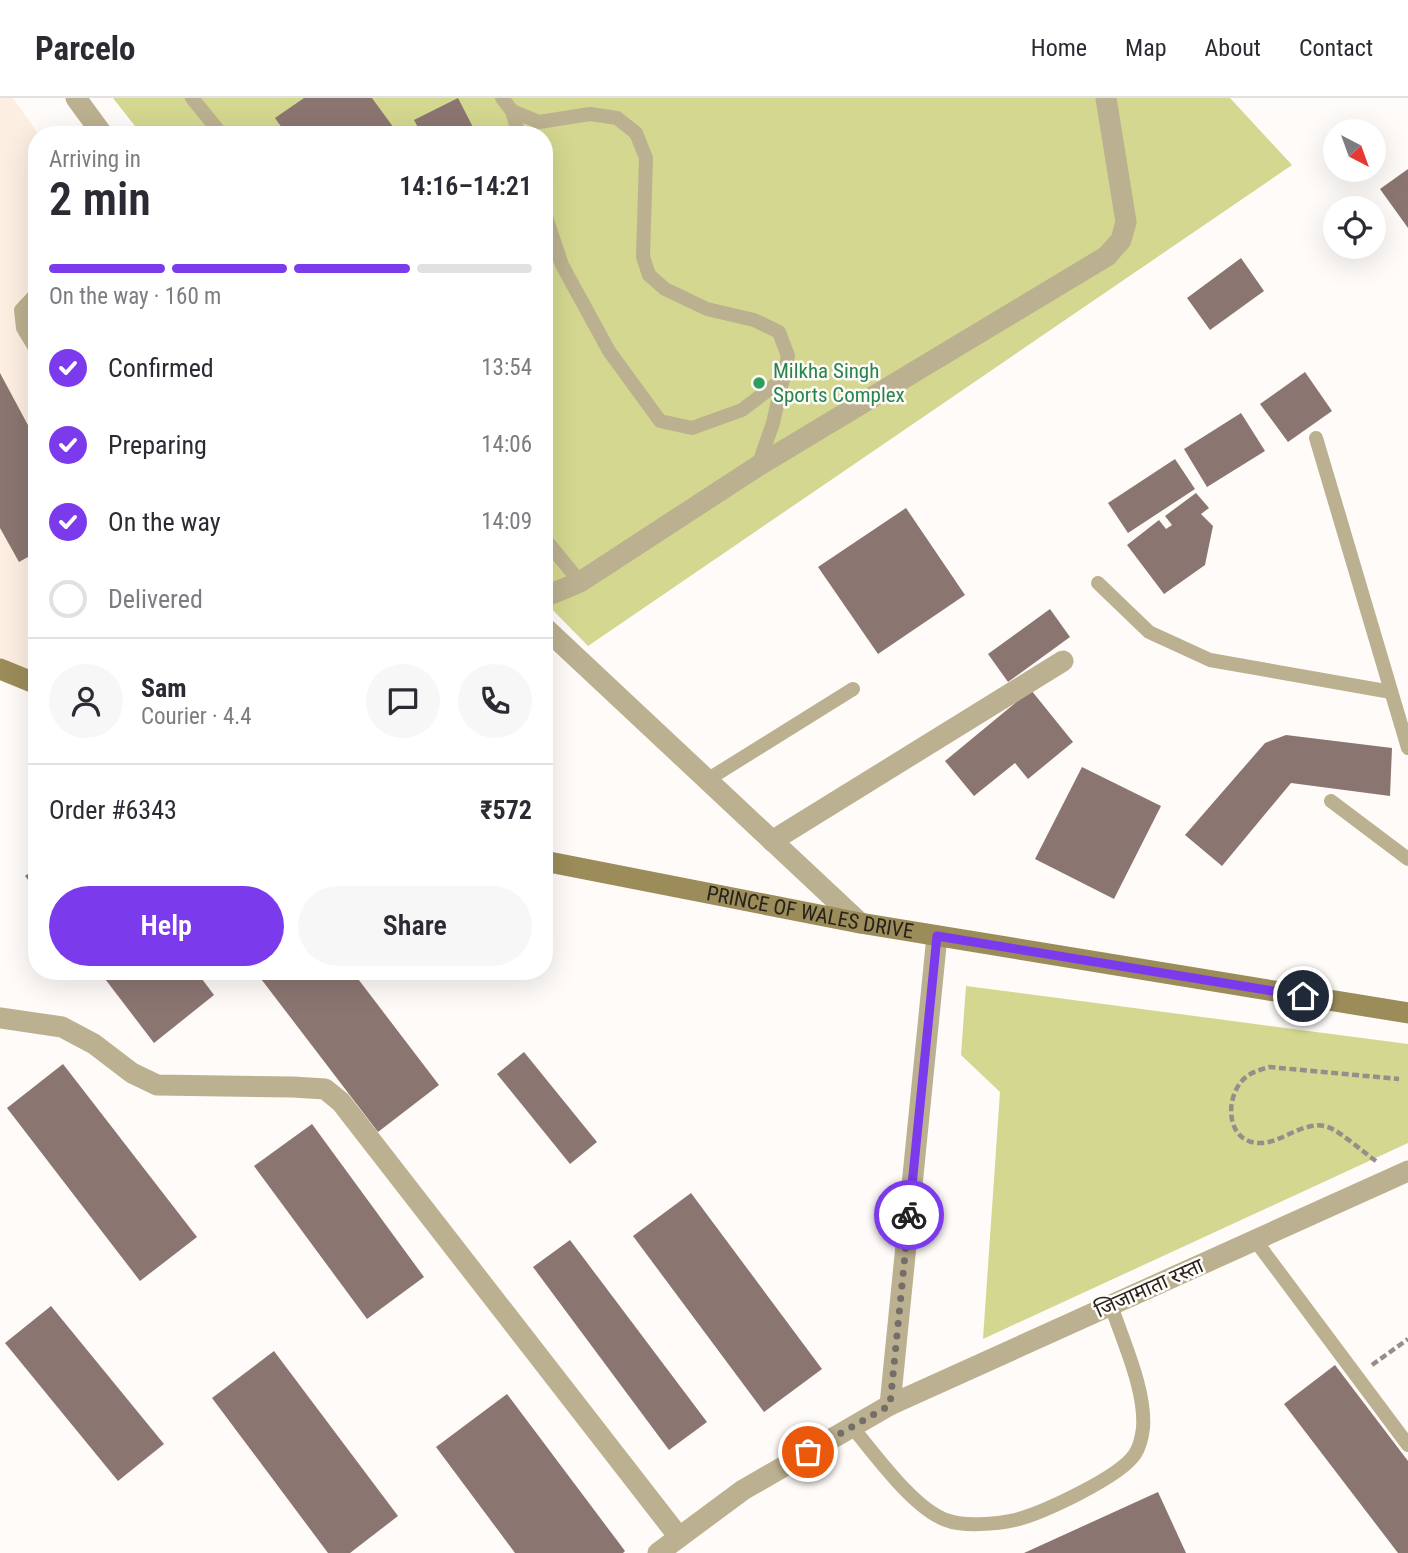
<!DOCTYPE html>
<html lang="en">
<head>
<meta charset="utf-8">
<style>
  body { margin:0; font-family:"Roboto Condensed","Noto Sans Devanagari",sans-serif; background:#f7f7f7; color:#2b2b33; height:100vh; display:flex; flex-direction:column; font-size:26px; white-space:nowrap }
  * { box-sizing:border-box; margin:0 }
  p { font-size:23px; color:#7c7c81 }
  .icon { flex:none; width:38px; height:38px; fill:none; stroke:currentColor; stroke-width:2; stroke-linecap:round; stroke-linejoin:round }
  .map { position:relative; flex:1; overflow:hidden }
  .side { position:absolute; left:28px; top:28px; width:525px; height:854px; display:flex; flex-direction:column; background:#fff; border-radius:28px; box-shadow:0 7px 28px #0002 }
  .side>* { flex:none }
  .needle { width:46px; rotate:139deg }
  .fabs { position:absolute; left:1323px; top:21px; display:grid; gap:14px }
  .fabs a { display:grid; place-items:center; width:63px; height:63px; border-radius:50%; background:#fff; box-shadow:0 7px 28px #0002; font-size:35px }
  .pin { position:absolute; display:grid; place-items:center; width:60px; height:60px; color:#fff; margin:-30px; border:4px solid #fff; border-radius:50%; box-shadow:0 2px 7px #0007 }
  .courier { position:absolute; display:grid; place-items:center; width:70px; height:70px; margin:-35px; border:5px solid #7c3aed; border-radius:50%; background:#fff; color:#222; box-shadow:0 2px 9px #0007 }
  .head em { font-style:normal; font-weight:600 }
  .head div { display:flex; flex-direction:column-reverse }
  .head { display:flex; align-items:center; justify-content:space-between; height:119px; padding:0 21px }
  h1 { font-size:46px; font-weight:600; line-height:52px }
  .bar { display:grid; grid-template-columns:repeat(4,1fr); gap:10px 7px; align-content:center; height:84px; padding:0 21px }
  .bar i { height:9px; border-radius:5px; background:#e1e1e2 }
  .bar .current { background:#7c3aed }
  .bar p { grid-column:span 4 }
  .line { display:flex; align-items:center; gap:18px; padding:0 21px; border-top:2px solid #e1e1e2 }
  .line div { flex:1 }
  .round { display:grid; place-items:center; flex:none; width:74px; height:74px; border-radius:37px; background:#f7f7f7 }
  ol { padding:0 21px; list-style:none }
  li { display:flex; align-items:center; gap:21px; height:77px }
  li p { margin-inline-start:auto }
  li .icon { padding:7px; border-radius:50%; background:#7c3aed; color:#fff; stroke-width:4 }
  li:last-child { color:#7c7c81 }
  li i { width:38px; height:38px; border:4px solid #e1e1e2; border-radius:50% }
  .cta { display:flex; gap:14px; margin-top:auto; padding:14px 21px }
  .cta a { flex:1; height:80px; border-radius:42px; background:#7c3aed; color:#fff; font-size:28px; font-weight:600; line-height:80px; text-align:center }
  .cta a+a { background:#f7f7f7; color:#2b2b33 }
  header { display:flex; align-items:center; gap:42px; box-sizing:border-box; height:98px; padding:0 35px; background:#fff; border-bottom:2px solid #e1e1e2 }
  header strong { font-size:33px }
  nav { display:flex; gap:38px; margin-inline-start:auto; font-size:24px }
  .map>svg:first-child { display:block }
</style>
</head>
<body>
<header>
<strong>Parcelo</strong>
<nav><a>Home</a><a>Map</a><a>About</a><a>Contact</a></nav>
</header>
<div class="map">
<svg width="1408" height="1455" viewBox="0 0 1408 1455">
  <rect width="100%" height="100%" fill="#fefbf8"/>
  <path fill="#fdeee2" d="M 0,0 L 13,0 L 39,37 L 37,37 L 37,576 L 0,561 Z"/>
  <g fill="#d3d78f">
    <path d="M 113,0 L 1230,0 L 1292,67 L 588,548 L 544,503 L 544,37 L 142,37 Z"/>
    <path d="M 966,888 L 1408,946 L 1408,1045 L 983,1241 L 1000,994 L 961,957 Z"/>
  </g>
  <g fill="#8b7571">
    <path d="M 304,0 L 372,0 L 399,37 L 287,37 L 275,20 Z"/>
    <path d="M 458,0 L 477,37 L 422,37 L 414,22 Z"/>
    <path d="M 1408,71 L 1408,130 L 1380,91 Z"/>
    <path d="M 1241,160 L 1264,193 L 1210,232 L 1187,200 Z"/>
    <path d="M 1305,274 L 1332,313 L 1288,344 L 1260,306 Z"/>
    <path d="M 0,275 L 37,344 L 37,454 L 19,464 L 0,430 Z"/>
    <path d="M 1241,315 L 1265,353 L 1207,389 L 1184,351 Z"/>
    <path d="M 1175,361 L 1195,391 L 1128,435 L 1108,405 Z"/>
    <path d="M 1196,395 L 1209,410 L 1201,416 L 1213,428 L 1205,467 L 1164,496 L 1127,447 L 1159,422 L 1166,431 L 1172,427 L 1165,418 Z"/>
    <path d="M 906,410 L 965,497 L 878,556 L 818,469 Z"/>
    <path d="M 1050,511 L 1070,539 L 1008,584 L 988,556 Z"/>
    <path d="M 1031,592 L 1073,644 L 1028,681 L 1015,665 L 974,698 L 945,663 Z"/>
    <path d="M 1286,637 L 1392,650 L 1390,698 L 1291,685 L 1222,768 L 1185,737 L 1265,645 Z"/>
    <path d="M 1082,669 L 1161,708 L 1114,801 L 1035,761 Z"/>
    <path d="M 37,769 L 37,793 L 25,778 Z"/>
    <path d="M 99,873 L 196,873 L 214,897 L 154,945 Z"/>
    <path d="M 255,873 L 352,873 L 439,987 L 378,1034 Z"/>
    <path d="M 524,954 L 597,1044 L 570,1066 L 497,976 Z"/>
    <path d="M 63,966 L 197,1139 L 140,1183 L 7,1010 Z"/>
    <path d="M 312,1026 L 424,1179 L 367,1221 L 254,1068 Z"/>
    <path d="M 691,1095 L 822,1271 L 764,1314 L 633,1138 Z"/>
    <path d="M 570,1142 L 707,1324 L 669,1352 L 533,1169 Z"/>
    <path d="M 51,1208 L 164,1346 L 118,1383 L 5,1245 Z"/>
    <path d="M 274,1253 L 398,1418 L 350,1455 L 328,1455 L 212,1300 Z"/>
    <path d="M 1335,1267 L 1408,1363 L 1408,1455 L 1398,1455 L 1284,1306 Z"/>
    <path d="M 507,1296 L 625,1453 L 623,1455 L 515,1455 L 436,1349 Z"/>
    <path d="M 1158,1394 L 1186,1455 L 1024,1455 Z"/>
  </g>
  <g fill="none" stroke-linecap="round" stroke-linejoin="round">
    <g stroke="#948f8b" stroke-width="4.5" stroke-dasharray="7 3.5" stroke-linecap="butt">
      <path d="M 1376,1063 C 1364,1055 1340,1033 1328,1029 C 1305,1021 1282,1045 1261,1045 C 1228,1046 1224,1005 1241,984 C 1248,975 1259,972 1269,969 L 1399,981"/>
      <path d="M 1372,1267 L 1408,1241"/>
    </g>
    <g stroke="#bbb08f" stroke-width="14">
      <path d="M 192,0 L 222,37"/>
      <path d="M 502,0 L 512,13 L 539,24 L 590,16 L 617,20 L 636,35 L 646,60 L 643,159 L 649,177 L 665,191 L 707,211 L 754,222 L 779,234 L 788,258 L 773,325 L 758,368"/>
      <path d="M 512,13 L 519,37"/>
      <path d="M 544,113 L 562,167 L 609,253 L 660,323 L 692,330 L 742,312 L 784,280"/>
      <path d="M 37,195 L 21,212 L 23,230 L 37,253"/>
      <path d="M 1316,340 L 1408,650"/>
      <path d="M 544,440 L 580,484"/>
      <path d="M 1098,485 L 1149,534 L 1210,562 L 1391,594"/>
      <path d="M 707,682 L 853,591"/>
      <path d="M 1331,703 L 1408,761"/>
      <path d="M 1255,1142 L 1408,1347"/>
      <path d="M 852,1329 C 875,1356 913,1410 946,1422 C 963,1429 997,1426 1015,1422 C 1043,1415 1120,1379 1135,1356 C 1139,1350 1142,1338 1143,1330 C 1146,1292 1123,1244 1111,1207"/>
    </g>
    <g stroke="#bbb08f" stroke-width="21">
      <path d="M 76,0 L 103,37"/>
      <path d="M 544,499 L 580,484 L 758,368 L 1107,158 L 1121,142 L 1126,124 L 1106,0"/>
      <path d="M 544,529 L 860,825"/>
      <path d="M 772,743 L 1063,563"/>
      <path d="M 0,920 L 62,929 L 94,946 L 132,975 L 157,987 L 293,989 L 325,991 L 341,1004 L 679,1439"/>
      <path d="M 890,1307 L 937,838"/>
      <path d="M 658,1455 L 743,1392 L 890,1307 L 1408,1073"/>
    </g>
    <g stroke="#9b8c59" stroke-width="21">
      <path d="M 0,571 L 37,586"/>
      <path id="s1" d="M 544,763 L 860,825 L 1408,915"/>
    </g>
  </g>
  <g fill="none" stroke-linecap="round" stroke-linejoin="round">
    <path stroke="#736e69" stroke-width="7" stroke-dasharray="0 12.6" d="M 808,1354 L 890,1307 L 909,1117"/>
    <path stroke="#7c3aed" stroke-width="9" d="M 909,1117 L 937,838 L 1303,898"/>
  </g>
  <circle fill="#2e9e5b" stroke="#fefbf8" stroke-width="2.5" cx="759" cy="285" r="7"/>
  <g text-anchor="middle" stroke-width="5" stroke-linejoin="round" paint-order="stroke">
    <g font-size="21" fill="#27864d" stroke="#fefbf8" text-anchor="start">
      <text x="773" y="280">Milkha Singh<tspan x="773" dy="24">Sports Complex</tspan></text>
    </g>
    <g font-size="21" fill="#28221c" stroke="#fefbf8">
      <text dy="7" stroke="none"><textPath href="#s1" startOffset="271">PRINCE OF WALES DRIVE</textPath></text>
      <text transform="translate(1149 1190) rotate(-24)" y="7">जिजामाता रस्ता</text>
    </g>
  </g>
</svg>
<div class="fabs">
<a><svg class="needle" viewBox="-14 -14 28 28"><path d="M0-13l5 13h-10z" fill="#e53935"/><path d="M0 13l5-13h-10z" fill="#7c7c81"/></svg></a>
<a><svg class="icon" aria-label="locate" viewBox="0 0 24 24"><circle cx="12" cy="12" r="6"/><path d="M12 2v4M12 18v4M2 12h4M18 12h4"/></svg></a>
</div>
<div class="pin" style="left:808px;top:1354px;background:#ea580c"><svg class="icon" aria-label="bag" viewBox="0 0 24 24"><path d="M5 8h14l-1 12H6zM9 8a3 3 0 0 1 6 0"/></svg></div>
<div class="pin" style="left:1303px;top:898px;background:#1f2937"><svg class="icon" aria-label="home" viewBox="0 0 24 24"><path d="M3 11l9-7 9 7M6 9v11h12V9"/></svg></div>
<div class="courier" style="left:909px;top:1117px"><svg class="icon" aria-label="bike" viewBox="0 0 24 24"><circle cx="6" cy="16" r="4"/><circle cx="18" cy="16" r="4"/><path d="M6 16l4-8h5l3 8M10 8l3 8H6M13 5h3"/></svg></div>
<section class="side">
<div class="head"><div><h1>2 min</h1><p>Arriving in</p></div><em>14:16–14:21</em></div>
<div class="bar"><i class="current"></i><i class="current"></i><i class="current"></i><i></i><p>On the way · 160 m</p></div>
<ol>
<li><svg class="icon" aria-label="check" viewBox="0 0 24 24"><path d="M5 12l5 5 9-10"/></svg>Confirmed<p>13:54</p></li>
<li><svg class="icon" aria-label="check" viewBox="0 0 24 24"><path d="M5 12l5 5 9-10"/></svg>Preparing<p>14:06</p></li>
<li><svg class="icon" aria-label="check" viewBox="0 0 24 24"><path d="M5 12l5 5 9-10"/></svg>On the way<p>14:09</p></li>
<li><i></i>Delivered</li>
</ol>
<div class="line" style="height:126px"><a class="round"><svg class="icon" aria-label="person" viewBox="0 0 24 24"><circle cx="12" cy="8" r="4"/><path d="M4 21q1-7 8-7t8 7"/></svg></a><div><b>Sam</b><p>Courier · 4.4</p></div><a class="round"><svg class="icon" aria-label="chat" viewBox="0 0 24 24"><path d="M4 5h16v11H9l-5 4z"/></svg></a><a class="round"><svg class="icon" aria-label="phone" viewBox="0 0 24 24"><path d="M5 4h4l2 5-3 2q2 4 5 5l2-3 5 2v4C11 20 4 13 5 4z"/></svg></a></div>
<div class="line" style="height:91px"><div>Order #6343</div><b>₹572</b></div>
<div class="cta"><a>Help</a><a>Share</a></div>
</section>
</div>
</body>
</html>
